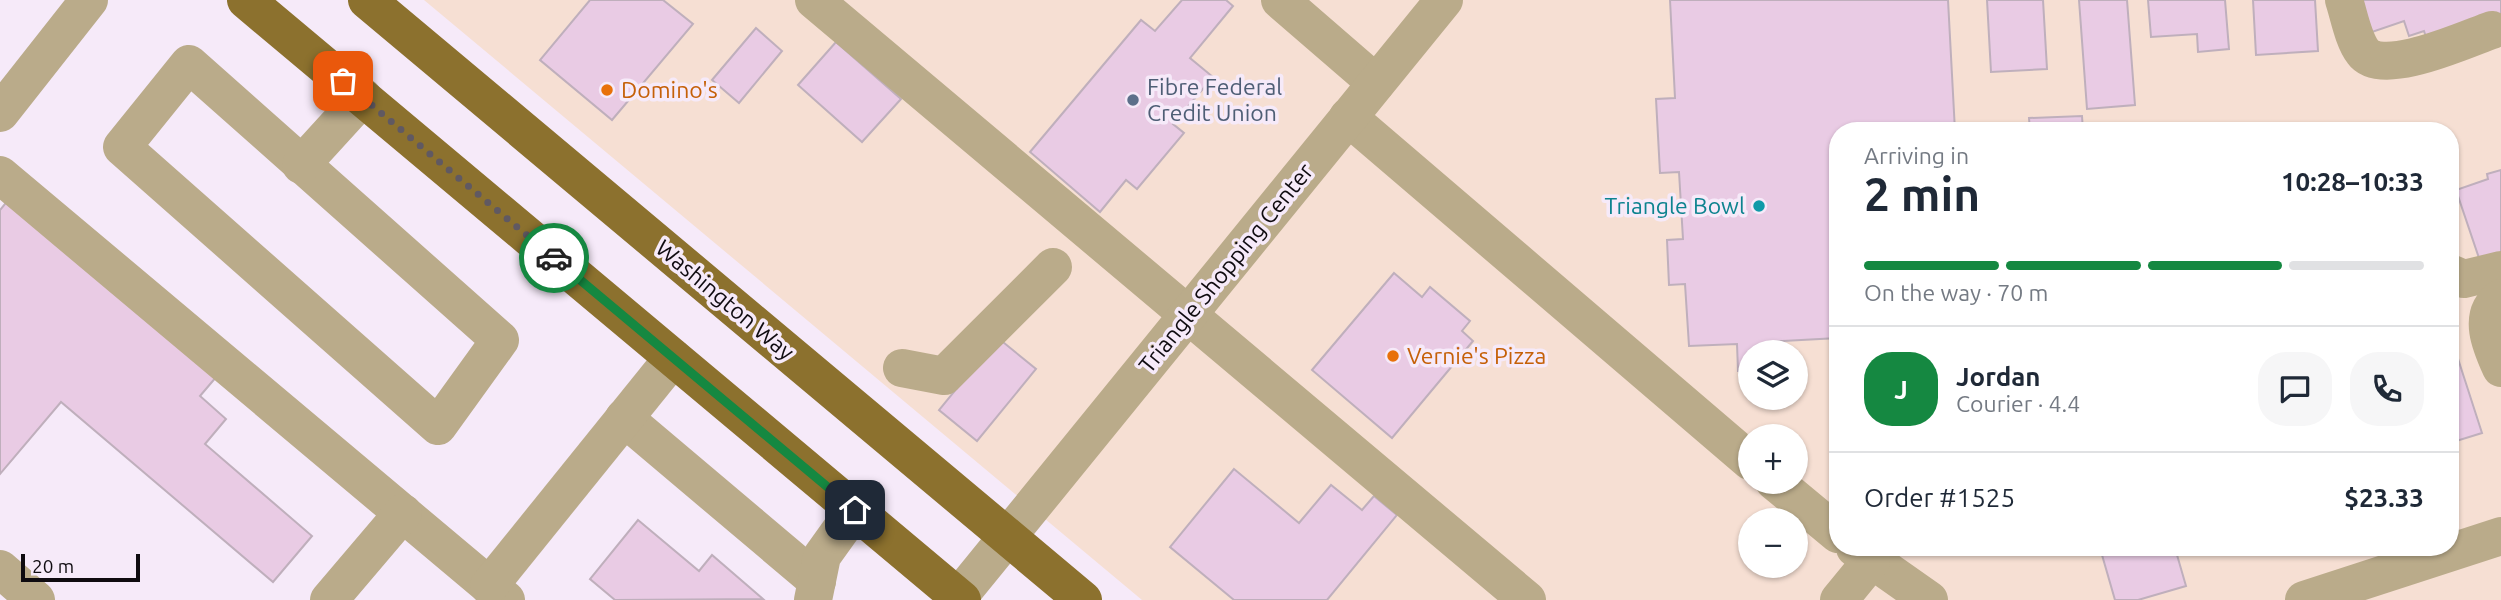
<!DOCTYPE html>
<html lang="en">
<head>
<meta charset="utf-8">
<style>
  body { margin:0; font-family:Ubuntu,sans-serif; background:#f6f6f7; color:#1f2937; height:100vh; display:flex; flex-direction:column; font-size:26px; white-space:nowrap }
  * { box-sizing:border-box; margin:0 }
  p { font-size:23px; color:#747a83 }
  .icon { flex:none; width:38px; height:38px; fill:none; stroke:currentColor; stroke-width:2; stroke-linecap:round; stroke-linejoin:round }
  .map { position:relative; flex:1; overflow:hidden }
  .side { position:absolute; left:1829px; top:122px; width:630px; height:434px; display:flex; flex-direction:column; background:#fff; border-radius:28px; box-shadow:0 2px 5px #0004 }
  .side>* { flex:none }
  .tools { position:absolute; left:1738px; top:340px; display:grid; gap:14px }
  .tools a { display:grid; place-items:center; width:70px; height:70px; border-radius:50%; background:#fff; box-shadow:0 2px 5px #0004; font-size:35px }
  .scale { position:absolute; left:21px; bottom:18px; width:119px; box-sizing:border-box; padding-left:7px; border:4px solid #0f0b10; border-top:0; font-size:19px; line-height:24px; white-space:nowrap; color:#0f0b10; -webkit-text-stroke:5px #f6eaf9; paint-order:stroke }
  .pin { position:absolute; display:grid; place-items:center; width:60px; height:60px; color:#fff; margin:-30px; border-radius:14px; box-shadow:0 4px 10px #0006 }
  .courier { position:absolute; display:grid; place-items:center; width:70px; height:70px; margin:-35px; border:5px solid #158841; border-radius:50%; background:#fff; color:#222; box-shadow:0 2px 9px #0007 }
  .summary em { font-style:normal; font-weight:600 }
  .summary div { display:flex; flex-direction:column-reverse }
  .summary { display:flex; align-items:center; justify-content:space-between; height:119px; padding:0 35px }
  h1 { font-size:46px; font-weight:600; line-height:52px }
  .bar { display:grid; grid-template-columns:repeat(4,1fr); gap:10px 7px; align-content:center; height:84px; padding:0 35px }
  .bar i { height:9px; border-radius:5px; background:#e0e1e3 }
  .bar .on { background:#158841 }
  .bar p { grid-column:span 4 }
  .line { display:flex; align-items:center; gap:18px; padding:0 35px; border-top:2px solid #e0e1e3 }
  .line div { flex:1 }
  .round { display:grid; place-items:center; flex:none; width:74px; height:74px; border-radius:28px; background:#f6f6f7 }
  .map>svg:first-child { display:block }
</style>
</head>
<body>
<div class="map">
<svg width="2501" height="600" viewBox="0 0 2501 600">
  <rect width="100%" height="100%" fill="#f6eaf9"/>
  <path fill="#f6dfd3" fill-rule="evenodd" d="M 424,0 L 2501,0 L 2501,600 L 1142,600 ZM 1838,131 L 2450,131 L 2450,548 L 1838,548 ZM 1750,352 L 1796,352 L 1796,397 L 1750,397 ZM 1750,436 L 1796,436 L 1796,481 L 1750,481 ZM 1750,520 L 1796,520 L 1796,565 L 1750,565 Z"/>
  <g fill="#e9cbe4" stroke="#bfafbc" stroke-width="2">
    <path d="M 590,0 L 663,0 L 693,24 L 612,120 L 540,60 Z"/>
    <path d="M 1182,0 L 1226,0 L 1233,6 L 1190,58 L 1213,77 L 1173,124 L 1184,133 L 1137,189 L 1126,180 L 1100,212 L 1030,152 L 1141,20 L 1155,31 Z"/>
    <path d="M 1670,0 L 1948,0 L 1955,131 L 1838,131 L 1838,338 L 1766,342 L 1766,352 L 1750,352 L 1750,370 L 1738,371 L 1737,344 L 1689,346 L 1685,284 L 1669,285 L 1667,240 L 1683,239 L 1679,172 L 1660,173 L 1656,99 L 1675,98 Z"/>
    <path d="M 1987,0 L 2043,0 L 2047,69 L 1991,72 Z"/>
    <path d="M 2079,0 L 2127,0 L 2135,105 L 2087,109 Z"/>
    <path d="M 2148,0 L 2225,0 L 2229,49 L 2198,52 L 2197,34 L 2151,37 Z"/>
    <path d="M 2253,0 L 2315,0 L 2318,51 L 2256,55 Z"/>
    <path d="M 2361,0 L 2501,0 L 2501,37 L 2428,43 L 2424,31 L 2409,36 L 2404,21 L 2372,32 Z"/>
    <path d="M 756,28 L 782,51 L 739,103 L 712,80 Z"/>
    <path d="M 836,42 L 901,99 L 862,142 L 798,85 Z"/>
    <path d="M 2082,116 L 2083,131 L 2030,131 L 2029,118 Z"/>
    <path d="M 2501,170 L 2501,257 L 2481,264 L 2456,190 L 2488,179 L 2487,174 Z"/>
    <path d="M 9,199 L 217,376 L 200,396 L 226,419 L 205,444 L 312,536 L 273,582 L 61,402 L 0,474 L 0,210 Z"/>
    <path d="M 1394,273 L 1422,297 L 1430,287 L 1470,321 L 1462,331 L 1473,341 L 1392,438 L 1312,370 Z"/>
    <path d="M 2451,337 L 2482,433 L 2450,443 L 2450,338 Z"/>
    <path d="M 998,338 L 1036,369 L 977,441 L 939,410 Z"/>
    <path d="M 1234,469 L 1299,523 L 1331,485 L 1362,510 L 1374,496 L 1397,515 L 1327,600 L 1234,600 L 1170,547 Z"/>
    <path d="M 638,520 L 699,571 L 712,555 L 763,599 L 615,600 L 590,579 Z"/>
    <path d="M 2100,548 L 2175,548 L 2186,586 L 2138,600 L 2115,600 Z"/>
  </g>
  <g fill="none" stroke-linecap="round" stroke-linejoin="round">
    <g stroke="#baab8a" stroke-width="38">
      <path d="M 814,0 L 1527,600"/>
      <path d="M 1280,0 L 1376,83"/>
      <path d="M 2344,0 C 2349,15 2353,39 2363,52 C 2382,78 2466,39 2492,30"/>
      <path d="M 189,64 L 500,340 L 438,426 L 122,147 Z"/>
      <path d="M 0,113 L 89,0"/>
      <path d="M 1348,117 L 1750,461"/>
      <path d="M 301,165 L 363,97"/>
      <path d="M 0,175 L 506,600"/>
      <path d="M 2450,273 L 2464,279 L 2501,270"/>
      <path d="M 2501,298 C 2477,315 2491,346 2501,368"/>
      <path d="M 902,368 L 944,376 L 1053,267"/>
      <path d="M 624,418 L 817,581"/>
      <path d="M 1774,481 L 1838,534"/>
      <path d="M 1855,548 L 1929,600"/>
      <path d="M 0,569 L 36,600"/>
      <path d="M 489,586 L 673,358"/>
      <path d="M 329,600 L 403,513"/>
      <path d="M 813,600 L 822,556 L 855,510"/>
      <path d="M 956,600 L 1444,0"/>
      <path d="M 1839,600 L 1871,561"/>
      <path d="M 2304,600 L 2501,536"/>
    </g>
    <g stroke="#8c712e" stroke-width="38">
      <path d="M 246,0 L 962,600"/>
      <path d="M 367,0 L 1083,600"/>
    </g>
  </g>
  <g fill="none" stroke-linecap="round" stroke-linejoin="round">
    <path stroke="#605962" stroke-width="7" stroke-dasharray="0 12.6" d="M 343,81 L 554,258"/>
    <path stroke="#158841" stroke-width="9" d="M 554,258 L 855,510"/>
  </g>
  <g fill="#e8710a" stroke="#f6eaf9" stroke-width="2.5">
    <circle cx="607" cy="90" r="7"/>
    <circle cx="1393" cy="356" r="7"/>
  </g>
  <circle fill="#5c6f8a" stroke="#f6eaf9" stroke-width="2.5" cx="1133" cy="100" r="7"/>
  <circle fill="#0f9aa8" stroke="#f6eaf9" stroke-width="2.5" cx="1759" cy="206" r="7"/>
  <g text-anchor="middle" stroke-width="7" stroke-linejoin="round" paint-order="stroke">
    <g font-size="23" fill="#4e5e75" stroke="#f6eaf9" text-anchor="start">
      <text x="1147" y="95">Fibre Federal<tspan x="1147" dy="26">Credit Union</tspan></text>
    </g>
    <g font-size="23" fill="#c56008" stroke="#f6eaf9" text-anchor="start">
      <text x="621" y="98">Domino's</text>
      <text x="1407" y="364">Vernie's Pizza</text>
    </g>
    <g font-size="23" fill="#0d838f" stroke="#f6eaf9" text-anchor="end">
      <text x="1745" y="214">Triangle Bowl</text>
    </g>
    <g font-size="23" fill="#0f0b10" stroke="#f6eaf9">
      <text transform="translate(1226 268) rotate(-51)" y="8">Triangle Shopping Center</text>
      <text transform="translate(725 300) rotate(40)" y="8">Washington Way</text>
    </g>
  </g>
</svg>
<div class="tools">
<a><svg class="icon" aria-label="layers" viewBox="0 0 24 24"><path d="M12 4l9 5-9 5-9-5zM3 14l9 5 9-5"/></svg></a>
<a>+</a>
<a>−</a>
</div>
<div class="scale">20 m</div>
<div class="pin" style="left:343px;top:81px;background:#ea580c"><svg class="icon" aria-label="bag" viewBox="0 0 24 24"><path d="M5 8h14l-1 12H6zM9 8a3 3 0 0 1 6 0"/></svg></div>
<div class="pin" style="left:855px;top:510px;background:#1f2937"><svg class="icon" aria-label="home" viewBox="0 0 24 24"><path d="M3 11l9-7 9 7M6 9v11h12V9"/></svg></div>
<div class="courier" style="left:554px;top:258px"><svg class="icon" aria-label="car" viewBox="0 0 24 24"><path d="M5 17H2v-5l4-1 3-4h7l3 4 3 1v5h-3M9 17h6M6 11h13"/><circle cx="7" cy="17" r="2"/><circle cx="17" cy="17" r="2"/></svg></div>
<section class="side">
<div class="summary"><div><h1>2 min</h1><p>Arriving in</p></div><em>10:28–10:33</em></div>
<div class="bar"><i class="on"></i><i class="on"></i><i class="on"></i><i></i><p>On the way · 70 m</p></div>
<div class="line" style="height:126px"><b class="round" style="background:#158841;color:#fff">J</b><div><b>Jordan</b><p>Courier · 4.4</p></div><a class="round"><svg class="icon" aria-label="chat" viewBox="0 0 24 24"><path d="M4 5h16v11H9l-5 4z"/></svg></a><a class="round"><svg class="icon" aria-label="phone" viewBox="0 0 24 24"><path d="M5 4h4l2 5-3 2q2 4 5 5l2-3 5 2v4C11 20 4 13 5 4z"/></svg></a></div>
<div class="line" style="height:91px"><div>Order #1525</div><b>$23.33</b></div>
</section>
</div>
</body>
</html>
